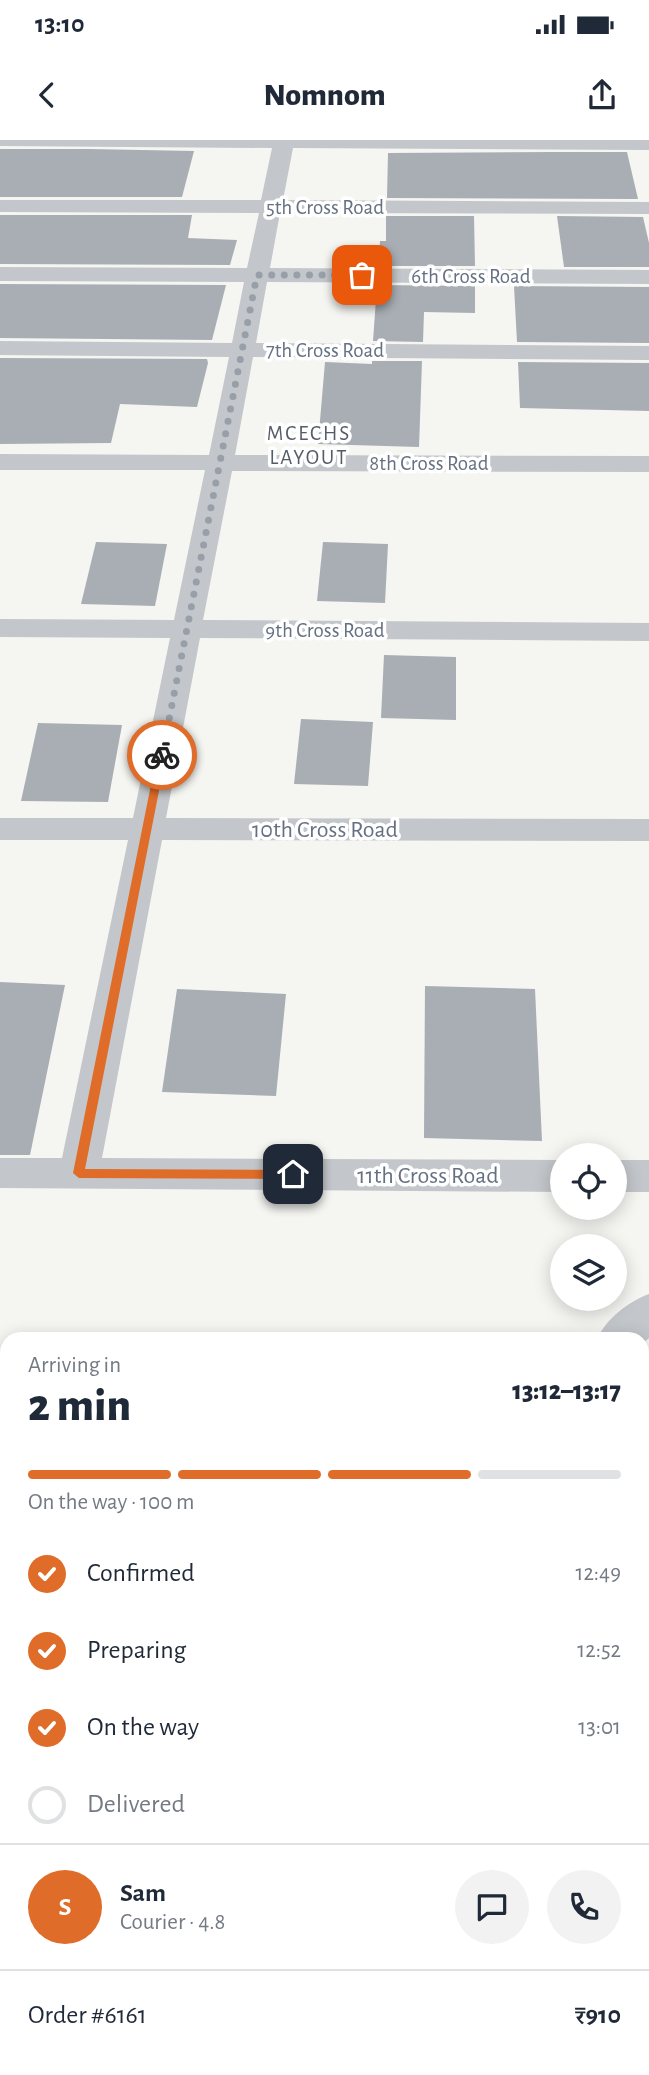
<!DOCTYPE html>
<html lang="en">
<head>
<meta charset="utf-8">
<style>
  body { margin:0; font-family:"Alegreya Sans",sans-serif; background:#f2f2f3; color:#1f2937; height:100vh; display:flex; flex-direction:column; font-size:26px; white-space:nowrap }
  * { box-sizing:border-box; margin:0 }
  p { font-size:23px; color:#747a83 }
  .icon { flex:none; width:38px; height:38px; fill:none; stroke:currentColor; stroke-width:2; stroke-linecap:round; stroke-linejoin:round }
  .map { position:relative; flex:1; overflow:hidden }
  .details { position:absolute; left:0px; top:1192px; width:649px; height:744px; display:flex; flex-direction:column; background:#fff; border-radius:21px 21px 0 0; box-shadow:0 4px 18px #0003 }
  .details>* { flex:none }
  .fabs { position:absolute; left:550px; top:1003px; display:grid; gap:14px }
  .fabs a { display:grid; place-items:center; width:77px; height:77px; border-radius:50%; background:#fff; box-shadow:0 4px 18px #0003; font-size:35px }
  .pin { position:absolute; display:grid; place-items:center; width:60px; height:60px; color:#fff; margin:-30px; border-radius:14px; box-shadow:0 4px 10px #0006 }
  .courier { position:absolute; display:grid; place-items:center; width:70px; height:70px; margin:-35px; border:5px solid #df6c28; border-radius:50%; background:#fff; color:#222; box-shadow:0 2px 9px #0007 }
  .head em { font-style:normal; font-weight:800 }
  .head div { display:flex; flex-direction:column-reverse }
  .head { display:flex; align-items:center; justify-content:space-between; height:119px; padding:0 28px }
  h1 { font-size:46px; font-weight:800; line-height:52px }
  .bar { display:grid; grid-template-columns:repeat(4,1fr); gap:10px 7px; align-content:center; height:84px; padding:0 28px }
  .bar i { height:9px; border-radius:5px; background:#e0e1e3 }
  .bar .on { background:#df6c28 }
  .bar p { grid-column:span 4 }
  .line { display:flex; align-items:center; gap:18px; padding:0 28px; border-top:2px solid #e0e1e3 }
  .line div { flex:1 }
  .round { display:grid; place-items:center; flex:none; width:74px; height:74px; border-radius:37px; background:#f2f2f3 }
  ol { padding:0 28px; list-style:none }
  li { display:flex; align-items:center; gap:21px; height:77px }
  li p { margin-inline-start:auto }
  li .icon { padding:7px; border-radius:50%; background:#df6c28; color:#fff; stroke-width:4 }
  li:last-child { color:#747a83 }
  li i { width:38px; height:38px; border:4px solid #e0e1e3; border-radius:50% }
  .status { display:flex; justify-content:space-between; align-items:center; height:49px; padding:0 35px; background:#fff; direction:ltr }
  .status svg { height:19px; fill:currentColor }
  header { display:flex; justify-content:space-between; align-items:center; height:91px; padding:0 28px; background:#fff; font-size:32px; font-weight:800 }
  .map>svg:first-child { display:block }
</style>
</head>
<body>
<div class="status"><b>13:10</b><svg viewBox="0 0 49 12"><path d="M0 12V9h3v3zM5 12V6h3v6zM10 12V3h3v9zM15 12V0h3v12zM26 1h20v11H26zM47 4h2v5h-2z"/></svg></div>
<header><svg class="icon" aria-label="back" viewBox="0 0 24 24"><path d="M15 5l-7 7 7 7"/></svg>Nomnom<svg class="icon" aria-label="share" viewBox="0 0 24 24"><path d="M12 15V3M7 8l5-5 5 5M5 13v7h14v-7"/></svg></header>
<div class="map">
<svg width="649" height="1935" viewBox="0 0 649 1935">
  <rect width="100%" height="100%" fill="#f5f5f2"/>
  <g fill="#e6e6e5">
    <path d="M 649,1390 L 649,1796 L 642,1804 L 642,1396 Z"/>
    <path d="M 91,1929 L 91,1928 L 530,1929 L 525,1935 L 85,1935 Z"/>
  </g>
  <g fill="#a8aeb4">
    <path d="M 0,9 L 88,9 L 194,11 L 182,57 L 0,57 Z"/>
    <path d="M 552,12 L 627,12 L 638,59 L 387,58 L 388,13 Z"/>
    <path d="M 0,75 L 192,75 L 188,98 L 237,100 L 230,125 L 0,124 Z"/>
    <path d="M 386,76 L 474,76 L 475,126 L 378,126 L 380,101 L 386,101 Z"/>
    <path d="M 557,76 L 643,77 L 649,103 L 649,127 L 564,127 Z"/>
    <path d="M 0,144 L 226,145 L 212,200 L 0,198 Z"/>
    <path d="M 377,145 L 475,146 L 475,173 L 424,172 L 423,202 L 373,201 Z"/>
    <path d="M 514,146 L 649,147 L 649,203 L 517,202 Z"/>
    <path d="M 0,218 L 207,219 L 208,223 L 197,267 L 120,264 L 111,303 L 0,304 Z"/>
    <path d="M 372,221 L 422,221 L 419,307 L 318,304 L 325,222 L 372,224 Z"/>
    <path d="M 518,222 L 649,223 L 649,271 L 520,268 Z"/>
    <path d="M 96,402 L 167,404 L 155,466 L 81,464 Z"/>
    <path d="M 323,402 L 388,404 L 385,463 L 317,461 Z"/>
    <path d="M 384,515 L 456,517 L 456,580 L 381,578 Z"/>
    <path d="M 301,579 L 373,582 L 368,646 L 294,644 Z"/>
    <path d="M 38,583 L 122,585 L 108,662 L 21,661 Z"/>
    <path d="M 0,842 L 65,845 L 30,1015 L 0,1015 Z"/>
    <path d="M 425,846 L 535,849 L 542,1001 L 424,998 Z"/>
    <path d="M 177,849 L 286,854 L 276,956 L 162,952 Z"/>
  </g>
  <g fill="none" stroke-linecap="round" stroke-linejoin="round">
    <g fill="#c3c6ca" fill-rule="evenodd">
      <path d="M 0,0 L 649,0 L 649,10 L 293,8 L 283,60 L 649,62 L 649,74 L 280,73 L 270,128 L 649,130 L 649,144 L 267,142 L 256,203 L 649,206 L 649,220 L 253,217 L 235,315 L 649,316 L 649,332 L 232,331 L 203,480 L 649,483 L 649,501 L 200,498 L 166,678 L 649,679 L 649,701 L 162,700 L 102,1018 L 562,1020 L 562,1052 L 0,1048 L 0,1018 L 62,1018 L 128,700 L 0,700 L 0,678 L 133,678 L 170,498 L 0,497 L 0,479 L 174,480 L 205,330 L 0,330 L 0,314 L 209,315 L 229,217 L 0,215 L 0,201 L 232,203 L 244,142 L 0,141 L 0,127 L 247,128 L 259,73 L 0,72 L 0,60 L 261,60 L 272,8 L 0,6 Z"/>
      <rect x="614" y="1020" width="35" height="32"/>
      <path d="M 649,1884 L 649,1935 L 619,1935 L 617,1928 L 642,1928 L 642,1887 Z"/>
    </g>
    <g fill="#c3c6ca" fill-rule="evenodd">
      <path d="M 649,1154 L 649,1198 L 642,1204 L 642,1199 L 597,1199 C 607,1178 628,1162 649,1154 Z"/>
      <path d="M 7,1699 L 7,1755 L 0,1758 L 0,1701 Z"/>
    </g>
    <g stroke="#a4a8ae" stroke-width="7" stroke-dasharray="14 7" stroke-linecap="butt">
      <path d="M 642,1538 L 649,1531"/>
      <path d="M 642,1650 L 649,1643"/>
      <path d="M 252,1935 L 258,1928"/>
      <path d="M 374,1935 L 380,1928"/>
    </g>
  </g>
  <path fill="#df6c28" d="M 162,612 L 166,615 L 85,1029 L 293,1030 L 299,1034 L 293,1039 L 79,1038 L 73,1033 L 157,615 Z"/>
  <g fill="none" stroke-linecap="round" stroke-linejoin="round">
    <path stroke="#979fa9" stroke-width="7" stroke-dasharray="0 12.6" d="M 162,615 L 257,135 L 362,135"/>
  </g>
  <g text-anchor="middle" stroke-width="7" stroke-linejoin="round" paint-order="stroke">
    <g font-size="21" fill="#657182" stroke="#fff">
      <text x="325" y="74">5th Cross Road</text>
      <text x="471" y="143">6th Cross Road</text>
      <text x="325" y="217">7th Cross Road</text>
      <text x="429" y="330">8th Cross Road</text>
      <text x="325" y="497">9th Cross Road</text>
    </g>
    <g font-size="21" letter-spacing="2" fill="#535c68" stroke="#fff">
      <text x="309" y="300">MCECHS<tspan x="309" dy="24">LAYOUT</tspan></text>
    </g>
    <g font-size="24" fill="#657182" stroke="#fff">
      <text x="325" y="697">10th Cross Road</text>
      <text x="428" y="1043">11th Cross Road</text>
    </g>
  </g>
</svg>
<div class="fabs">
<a><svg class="icon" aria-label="locate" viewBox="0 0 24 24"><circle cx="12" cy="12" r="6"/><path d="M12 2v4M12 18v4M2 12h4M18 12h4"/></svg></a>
<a><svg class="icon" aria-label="layers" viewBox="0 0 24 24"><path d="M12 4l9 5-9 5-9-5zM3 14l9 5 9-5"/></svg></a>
</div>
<div class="pin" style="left:362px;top:135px;background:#ea580c"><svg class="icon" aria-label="bag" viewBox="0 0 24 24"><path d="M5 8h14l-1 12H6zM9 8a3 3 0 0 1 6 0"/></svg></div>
<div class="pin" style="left:293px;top:1034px;background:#1f2937"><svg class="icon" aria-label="home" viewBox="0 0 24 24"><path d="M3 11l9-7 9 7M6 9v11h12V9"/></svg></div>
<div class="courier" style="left:162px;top:615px"><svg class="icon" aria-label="bike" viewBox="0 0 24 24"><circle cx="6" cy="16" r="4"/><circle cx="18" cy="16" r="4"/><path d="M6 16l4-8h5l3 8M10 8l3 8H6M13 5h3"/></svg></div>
<section class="details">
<div class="head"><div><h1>2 min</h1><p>Arriving in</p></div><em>13:12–13:17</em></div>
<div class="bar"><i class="on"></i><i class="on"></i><i class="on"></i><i></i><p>On the way · 100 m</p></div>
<ol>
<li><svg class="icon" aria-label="check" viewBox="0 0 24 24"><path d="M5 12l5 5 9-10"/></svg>Confirmed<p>12:49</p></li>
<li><svg class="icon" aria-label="check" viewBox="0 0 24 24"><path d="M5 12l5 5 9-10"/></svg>Preparing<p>12:52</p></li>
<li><svg class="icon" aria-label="check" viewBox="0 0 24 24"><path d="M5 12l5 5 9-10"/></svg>On the way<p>13:01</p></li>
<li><i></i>Delivered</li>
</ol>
<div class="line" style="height:126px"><b class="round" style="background:#df6c28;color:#fff">S</b><div><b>Sam</b><p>Courier · 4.8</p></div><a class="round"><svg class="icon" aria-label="chat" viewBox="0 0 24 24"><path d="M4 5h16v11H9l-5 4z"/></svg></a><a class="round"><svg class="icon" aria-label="phone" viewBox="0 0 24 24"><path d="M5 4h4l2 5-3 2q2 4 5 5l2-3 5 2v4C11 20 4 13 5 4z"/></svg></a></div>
<div class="line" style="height:91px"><div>Order #6161</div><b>₹910</b></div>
</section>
</div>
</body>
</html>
